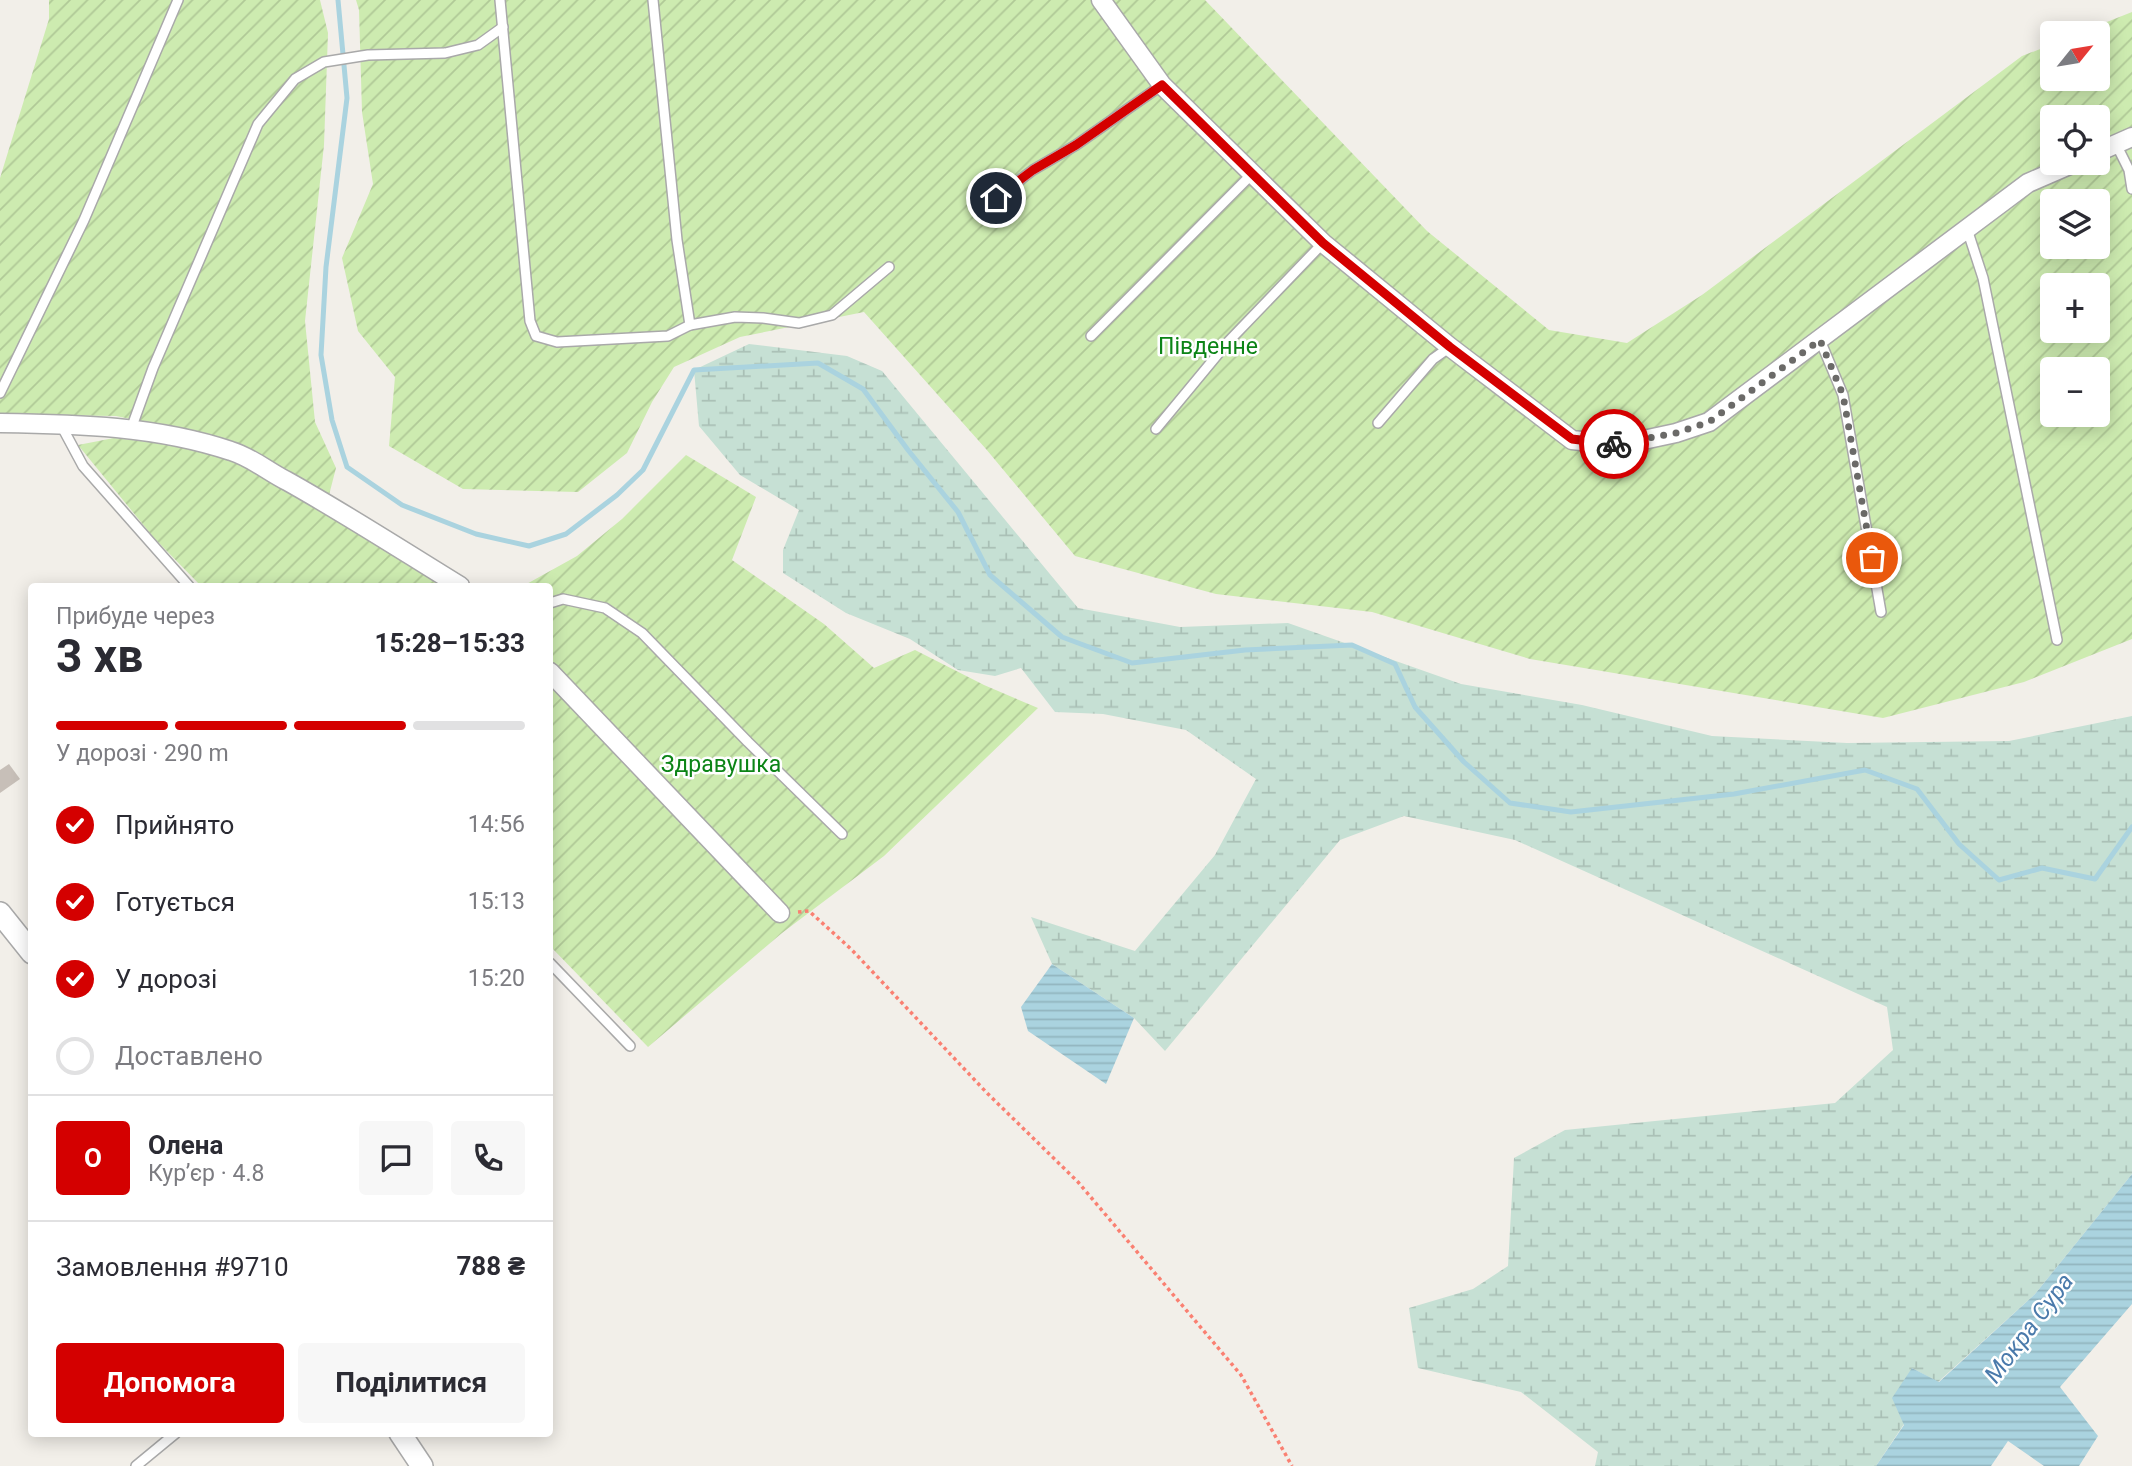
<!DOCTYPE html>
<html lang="uk">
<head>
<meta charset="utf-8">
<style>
  body { margin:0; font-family:Roboto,sans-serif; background:#f7f7f7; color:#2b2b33; height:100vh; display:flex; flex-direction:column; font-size:26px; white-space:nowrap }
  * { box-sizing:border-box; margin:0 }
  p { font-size:23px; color:#7c7c81 }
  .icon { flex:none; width:38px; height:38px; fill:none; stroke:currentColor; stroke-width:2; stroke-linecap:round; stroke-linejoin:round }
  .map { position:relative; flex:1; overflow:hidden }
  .sheet { position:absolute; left:28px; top:583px; width:525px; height:854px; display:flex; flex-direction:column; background:#fff; border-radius:7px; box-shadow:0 4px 18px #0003 }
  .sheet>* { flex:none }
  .needle { width:46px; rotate:60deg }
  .fabs { position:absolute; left:2040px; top:21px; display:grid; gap:14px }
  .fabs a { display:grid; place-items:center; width:70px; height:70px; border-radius:7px; background:#fff; box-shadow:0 4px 18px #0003; font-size:35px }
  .pin { position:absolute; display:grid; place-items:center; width:60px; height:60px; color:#fff; margin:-30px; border:4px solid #fff; border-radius:50%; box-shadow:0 2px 7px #0007 }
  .courier { position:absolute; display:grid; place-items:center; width:70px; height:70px; margin:-35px; border:5px solid #d40000; border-radius:50%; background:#fff; color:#222; box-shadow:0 2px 9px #0007 }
  .summary em { font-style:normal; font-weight:700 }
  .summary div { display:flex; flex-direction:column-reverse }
  .summary { display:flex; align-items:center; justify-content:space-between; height:119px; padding:0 28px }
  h1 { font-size:46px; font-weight:700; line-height:52px }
  .bar { display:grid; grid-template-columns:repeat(4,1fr); gap:10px 7px; align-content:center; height:84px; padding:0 28px }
  .bar i { height:9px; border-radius:5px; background:#e1e1e2 }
  .bar .on { background:#d40000 }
  .bar p { grid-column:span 4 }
  .line { display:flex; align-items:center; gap:18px; padding:0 28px; border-top:2px solid #e1e1e2 }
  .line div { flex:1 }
  .round { display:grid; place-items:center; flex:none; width:74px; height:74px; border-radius:7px; background:#f7f7f7 }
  ol { padding:0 28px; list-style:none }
  li { display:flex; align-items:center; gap:21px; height:77px }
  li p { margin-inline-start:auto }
  li .icon { padding:7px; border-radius:50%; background:#d40000; color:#fff; stroke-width:4 }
  li:last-child { color:#7c7c81 }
  li i { width:38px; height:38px; border:4px solid #e1e1e2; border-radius:50% }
  .action { display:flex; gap:14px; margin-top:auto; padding:14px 28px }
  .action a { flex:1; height:80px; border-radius:7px; background:#d40000; color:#fff; font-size:28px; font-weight:700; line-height:80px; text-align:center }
  .action a+a { background:#f7f7f7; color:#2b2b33 }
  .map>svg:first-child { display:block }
</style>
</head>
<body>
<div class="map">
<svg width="2132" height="1466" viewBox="0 0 2132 1466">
  <defs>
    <pattern id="wetland-marsh" width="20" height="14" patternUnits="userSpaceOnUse" patternTransform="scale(1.75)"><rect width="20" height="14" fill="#c6e0d4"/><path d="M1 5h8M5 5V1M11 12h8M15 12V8" fill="none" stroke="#aac0b6"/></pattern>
    <pattern id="garden-furrows" width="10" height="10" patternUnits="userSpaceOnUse" patternTransform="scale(1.75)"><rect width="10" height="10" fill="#cdebb0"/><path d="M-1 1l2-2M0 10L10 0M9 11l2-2" fill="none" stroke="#b0c997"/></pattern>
    <pattern id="water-rules" width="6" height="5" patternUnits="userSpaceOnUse" patternTransform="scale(1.75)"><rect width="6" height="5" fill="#aad3df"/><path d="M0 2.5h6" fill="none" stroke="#92b5bf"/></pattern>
  </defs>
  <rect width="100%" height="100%" fill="#f2efe9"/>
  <path fill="url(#wetland-marsh)" d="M 749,344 L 847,356 L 882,371 L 1078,608 L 1180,627 L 1288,623 L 1461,684 L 1582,705 L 1712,736 L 1847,743 L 2009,741 L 2132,716 L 2132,1174 L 2035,1294 L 1938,1382 L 1912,1368 L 1904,1424 L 1876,1466 L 1595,1466 L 1598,1452 L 1521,1392 L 1418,1368 L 1409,1308 L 1473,1289 L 1508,1266 L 1514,1158 L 1565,1130 L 1835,1103 L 1893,1050 L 1887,1007 L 1515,840 L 1404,816 L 1340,840 L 1165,1051 L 1134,1018 L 1052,964 L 1031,917 L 1135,951 L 1215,855 L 1256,779 L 1186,730 L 1103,714 L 1055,712 L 1021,668 L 995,676 L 958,670 L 910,639 L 846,613 L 783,573 L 783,550 L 799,510 L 740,475 L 699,426 L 694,370 Z"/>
  <g fill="url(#garden-furrows)" fill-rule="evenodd">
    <path d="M 49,0 L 320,0 L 328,33 L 324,145 L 305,321 L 315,422 L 336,468 L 329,495 L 245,447 L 174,428 L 116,416 L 38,415 L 0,417 L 0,178 L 49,19 Z"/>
    <path d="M 356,0 L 1205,0 L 1427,231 L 1549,330 L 1627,343 L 1702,295 L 2022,56 L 2053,44 L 2053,79 L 2098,79 L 2098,33 L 2079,33 L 2132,12 L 2132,639 L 2024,682 L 1883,718 L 1530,659 L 1372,612 L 1216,594 L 1075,556 L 986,449 L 864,312 L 740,337 L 674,367 L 652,402 L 627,453 L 578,492 L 463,489 L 389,446 L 395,377 L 358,331 L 342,258 L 373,184 L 362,112 L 359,10 ZM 2053,117 L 2098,117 L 2098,163 L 2053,163 ZM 2053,201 L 2098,201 L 2098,247 L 2053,247 ZM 2053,285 L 2098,285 L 2098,331 L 2053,331 ZM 2053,369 L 2098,369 L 2098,415 L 2053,415 Z"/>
    <path d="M 114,438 L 167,444 L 243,463 L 421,569 L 444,586 L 201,586 L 154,538 L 78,445 Z"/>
    <path d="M 686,455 L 756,497 L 732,560 L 824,624 L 874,668 L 915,650 L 984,685 L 1038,708 L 884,856 L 782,933 L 648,1047 L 550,946 L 550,586 L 523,586 L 577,556 L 622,519 Z"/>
  </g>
  <g fill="url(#water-rules)">
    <path d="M 1052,964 L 1134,1018 L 1106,1084 L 1028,1031 L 1021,1007 Z"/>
    <path d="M 2132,1174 L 2132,1304 L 2060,1387 L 2098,1436 L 2079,1466 L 2044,1466 L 2008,1441 L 1991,1466 L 1876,1466 L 1904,1425 L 1892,1398 L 1912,1368 L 1939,1382 L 2035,1294 Z"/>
  </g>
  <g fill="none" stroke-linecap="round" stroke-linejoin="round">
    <path stroke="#aad3df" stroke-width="5" d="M 338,0 L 347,98 L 326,267 L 321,355 L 332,420 L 347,467 L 402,505 L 476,534 L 529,546 L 566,534 L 617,495 L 643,470 L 694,370 L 818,363 L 863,389 L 908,450 L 958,512 L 990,575 L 1062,637 L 1132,663 L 1245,650 L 1352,645 L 1395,664 L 1415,707 L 1464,762 L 1510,803 L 1571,812 L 1734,794 L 1865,770 L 1917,789 L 1959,844 L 1999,880 L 2042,868 L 2095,879 L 2132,827"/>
  </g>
  <path fill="#c7bfb8" d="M 9,764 L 20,779 L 0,793 L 0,770 Z"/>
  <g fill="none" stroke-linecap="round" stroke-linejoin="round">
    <g stroke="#a9a9a9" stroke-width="12">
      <g id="service">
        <path d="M 500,0 L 530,321 L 536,336 L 557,342 L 668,336 L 690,325 L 735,317 L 763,318 L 799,323 L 832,315 L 889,267"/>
        <path d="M 653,0 L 677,240 L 690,325"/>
        <path d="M 2116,144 L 2129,170 L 2132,189"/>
        <path d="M 996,198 L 1033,170 L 1076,145 L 1162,85"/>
        <path d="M 1967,229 L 1983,278 L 2057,640"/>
        <path d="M 1091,336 L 1252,174"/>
        <path d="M 1820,340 L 1843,395 L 1881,612"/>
        <path d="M 0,393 L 84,220 L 178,0"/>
        <path d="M 1378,423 L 1433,359 L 1450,347"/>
        <path d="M 61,425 L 83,466 L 189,586"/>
        <path d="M 131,429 L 153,368 L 258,124 L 295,79 L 324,62 L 368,55 L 445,53 L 478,45 L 503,27"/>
        <path d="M 1156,429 L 1228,342 L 1323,243"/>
        <path d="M 550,603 L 563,599 L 605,608 L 642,633 L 748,742 L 842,834"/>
        <path d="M 550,963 L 630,1046"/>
        <path d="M 136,1466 L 176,1433"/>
      </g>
    </g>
    <g stroke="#a9a9a9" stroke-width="21">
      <g id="minor">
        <path d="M 1101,0 L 1162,85 L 1323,243 L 1450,347 L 1572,440 L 1620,445 L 1676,433 L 1709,422 L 2028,183 L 2074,163"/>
        <path d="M 2098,152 L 2132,137"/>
        <path d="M 0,423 C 78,424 156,426 231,451 C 251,457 269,472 287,481 C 346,514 403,551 460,586"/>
        <path d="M 550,672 L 780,913"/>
      </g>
    </g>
    <g stroke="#a9a9a9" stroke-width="24">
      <g id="tertiary">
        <path d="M 0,913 L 32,953"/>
        <path d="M 400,1433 L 422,1466"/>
      </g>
    </g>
    <path stroke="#fa8072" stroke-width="3.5" stroke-dasharray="3.5 3.5" stroke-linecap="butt" d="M 798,912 L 809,911 L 851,949 L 987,1093 L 1078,1182 L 1241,1375 L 1292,1466"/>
    <use href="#service" stroke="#fff" stroke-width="9"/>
    <use href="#minor" stroke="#fff" stroke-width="18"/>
    <use href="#tertiary" stroke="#fff" stroke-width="21"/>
  </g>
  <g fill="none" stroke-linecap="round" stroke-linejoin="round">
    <path stroke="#6b6a68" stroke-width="7" stroke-dasharray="0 12.6" d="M 1614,444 L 1676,433 L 1709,422 L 1820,340 L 1843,395 L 1872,558"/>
    <path stroke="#d40000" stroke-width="9" d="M 996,198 L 1033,170 L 1076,145 L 1162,85 L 1323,243 L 1450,347 L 1572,439 L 1614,444"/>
  </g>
  <g text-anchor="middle" stroke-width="5" stroke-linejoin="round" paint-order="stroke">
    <g font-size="23" fill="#0c8416" stroke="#fff">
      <text x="1208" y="354">Південне</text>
      <text x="721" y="772">Здравушка</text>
    </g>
    <g font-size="24" font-style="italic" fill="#4a7aab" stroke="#fff">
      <text transform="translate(2029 1328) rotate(-53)" y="8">Мокра Сура</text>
    </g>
  </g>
</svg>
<div class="fabs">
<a><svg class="needle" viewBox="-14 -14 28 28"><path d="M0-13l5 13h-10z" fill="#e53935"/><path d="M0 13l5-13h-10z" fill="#7c7c81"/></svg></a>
<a><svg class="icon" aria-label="locate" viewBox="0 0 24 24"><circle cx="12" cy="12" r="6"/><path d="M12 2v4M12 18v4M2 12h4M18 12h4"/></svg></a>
<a><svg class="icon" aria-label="layers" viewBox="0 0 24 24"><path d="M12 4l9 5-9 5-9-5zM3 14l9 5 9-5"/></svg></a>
<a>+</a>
<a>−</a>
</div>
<div class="pin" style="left:1872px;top:558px;background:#ea580c"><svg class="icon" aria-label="bag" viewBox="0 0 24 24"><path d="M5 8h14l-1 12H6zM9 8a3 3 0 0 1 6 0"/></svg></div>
<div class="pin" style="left:996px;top:198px;background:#1f2937"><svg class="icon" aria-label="home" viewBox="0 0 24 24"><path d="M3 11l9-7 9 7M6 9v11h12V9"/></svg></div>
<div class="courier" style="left:1614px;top:444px"><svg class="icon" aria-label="bike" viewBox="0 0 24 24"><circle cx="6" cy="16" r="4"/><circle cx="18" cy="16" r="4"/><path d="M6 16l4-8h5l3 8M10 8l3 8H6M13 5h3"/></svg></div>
<section class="sheet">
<div class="summary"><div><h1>3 хв</h1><p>Прибуде через</p></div><em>15:28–15:33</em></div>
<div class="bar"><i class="on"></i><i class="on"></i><i class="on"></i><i></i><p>У дорозі · 290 m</p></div>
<ol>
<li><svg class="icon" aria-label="check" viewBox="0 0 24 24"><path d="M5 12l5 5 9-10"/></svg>Прийнято<p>14:56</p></li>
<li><svg class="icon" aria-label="check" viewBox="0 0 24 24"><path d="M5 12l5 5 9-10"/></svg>Готується<p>15:13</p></li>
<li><svg class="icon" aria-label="check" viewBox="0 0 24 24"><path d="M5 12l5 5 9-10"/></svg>У дорозі<p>15:20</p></li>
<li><i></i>Доставлено</li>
</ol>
<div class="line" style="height:126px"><b class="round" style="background:#d40000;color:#fff">О</b><div><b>Олена</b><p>Кур’єр · 4.8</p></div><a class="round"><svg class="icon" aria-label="chat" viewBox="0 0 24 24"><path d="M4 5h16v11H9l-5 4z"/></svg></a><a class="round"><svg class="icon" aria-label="phone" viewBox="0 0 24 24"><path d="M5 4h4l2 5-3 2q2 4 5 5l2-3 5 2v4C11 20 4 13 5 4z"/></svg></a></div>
<div class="line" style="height:91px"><div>Замовлення #9710</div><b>788 ₴</b></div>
<div class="action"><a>Допомога</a><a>Поділитися</a></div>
</section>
</div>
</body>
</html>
